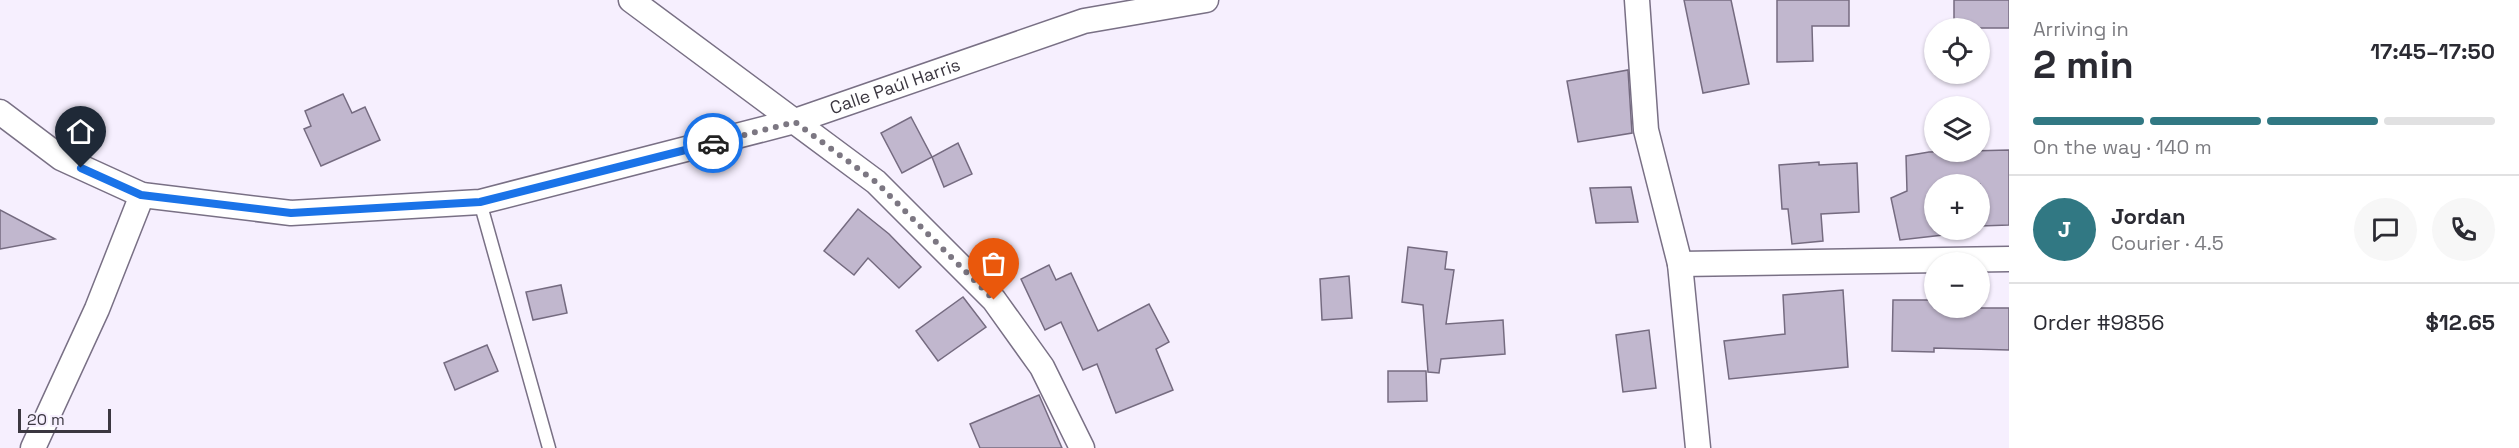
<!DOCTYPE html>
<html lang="en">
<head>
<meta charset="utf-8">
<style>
  body { margin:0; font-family:"Space Grotesk",sans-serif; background:#f7f7f7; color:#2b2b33; height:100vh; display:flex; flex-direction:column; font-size:22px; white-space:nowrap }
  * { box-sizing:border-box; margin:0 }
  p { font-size:20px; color:#7c7c81 }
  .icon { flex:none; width:33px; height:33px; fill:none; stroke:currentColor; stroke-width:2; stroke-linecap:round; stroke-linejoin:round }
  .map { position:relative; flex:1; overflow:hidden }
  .sheet { display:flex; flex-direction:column; background:#fff; width:510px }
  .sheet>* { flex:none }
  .controls { position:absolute; left:1924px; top:18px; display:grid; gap:12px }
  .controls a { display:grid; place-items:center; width:66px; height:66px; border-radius:50%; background:#fff; box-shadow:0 2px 4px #0004; font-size:30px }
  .scale { position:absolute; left:18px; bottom:15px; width:93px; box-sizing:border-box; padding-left:6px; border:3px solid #3b3740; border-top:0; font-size:16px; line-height:21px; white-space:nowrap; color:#3b3740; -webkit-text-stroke:4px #f6effe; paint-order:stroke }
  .pin { position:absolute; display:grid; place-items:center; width:51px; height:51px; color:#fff; margin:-62px -26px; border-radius:50% 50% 50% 0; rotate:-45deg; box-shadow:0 0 6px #0007 }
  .pin .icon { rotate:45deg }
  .courier { position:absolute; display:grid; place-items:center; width:60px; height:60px; margin:-30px; border:4px solid #1a73e8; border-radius:50%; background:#fff; color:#222; box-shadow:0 2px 8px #0007 }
  .head em { font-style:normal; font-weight:600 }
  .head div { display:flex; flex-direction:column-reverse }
  .head { display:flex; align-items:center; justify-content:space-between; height:102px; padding:0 24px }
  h1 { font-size:39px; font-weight:600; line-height:45px }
  .bar { display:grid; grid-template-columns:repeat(4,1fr); gap:9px 6px; align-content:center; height:72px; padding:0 24px }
  .bar i { height:8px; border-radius:4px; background:#e1e1e2 }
  .bar .active { background:#317883 }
  .bar p { grid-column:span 4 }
  .line { display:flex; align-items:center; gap:15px; padding:0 24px; border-top:2px solid #e1e1e2 }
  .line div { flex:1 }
  .round { display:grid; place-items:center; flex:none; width:63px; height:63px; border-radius:32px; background:#f7f7f7 }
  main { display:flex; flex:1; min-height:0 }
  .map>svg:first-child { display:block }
</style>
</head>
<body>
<main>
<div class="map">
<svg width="2009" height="448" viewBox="0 0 2009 448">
  <rect width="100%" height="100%" fill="#f6effe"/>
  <g fill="#c1b7ce" stroke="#756b80" stroke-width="1.5">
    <path d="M 1684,0 L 1731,0 L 1749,84 L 1703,93 Z"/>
    <path d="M 1777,0 L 1849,0 L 1849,26 L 1812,26 L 1813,61 L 1777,62 Z"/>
    <rect x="1954" y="0" width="55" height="28"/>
    <path d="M 1628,70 L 1632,133 L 1578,142 L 1567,81 Z"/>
    <path d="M 343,94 L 352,113 L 365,107 L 380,140 L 321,166 L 304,129 L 311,126 L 305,111 Z"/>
    <path d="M 911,117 L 932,157 L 902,173 L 881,133 Z"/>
    <path d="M 958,143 L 972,174 L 944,187 L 932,157 Z"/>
    <path d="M 2009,150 L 2009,225 L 1980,226 L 1980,184 L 1935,184 L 1935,230 L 1942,230 L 1943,235 L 1900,240 L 1891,198 L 1907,191 L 1906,156 L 1929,152 Z"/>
    <path d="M 1819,162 L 1819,165 L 1857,163 L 1859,212 L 1821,214 L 1823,241 L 1792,244 L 1788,209 L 1782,209 L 1779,165 Z"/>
    <path d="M 1631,187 L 1638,222 L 1596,223 L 1590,188 Z"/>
    <path d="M 858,209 L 889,234 L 921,267 L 899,288 L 868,258 L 854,275 L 824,251 Z"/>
    <path d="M 0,210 L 55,239 L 0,249 Z"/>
    <path d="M 1408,247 L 1447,252 L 1445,269 L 1454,270 L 1446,324 L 1503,320 L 1505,354 L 1441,359 L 1439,373 L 1428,372 L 1423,305 L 1402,302 Z"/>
    <path d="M 1049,265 L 1056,280 L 1071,273 L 1098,331 L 1149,304 L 1169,342 L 1156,349 L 1173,390 L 1116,413 L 1097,364 L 1083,370 L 1061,322 L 1045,330 L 1021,279 Z"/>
    <path d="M 1349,276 L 1352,318 L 1322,320 L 1320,279 Z"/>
    <path d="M 561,285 L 567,313 L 533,320 L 526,292 Z"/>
    <path d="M 1843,290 L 1848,367 L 1729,379 L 1724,341 L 1785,334 L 1783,295 Z"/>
    <path d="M 963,297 L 986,327 L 938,361 L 916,331 Z"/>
    <path d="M 1893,300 L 1935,300 L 1935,308 L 2009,308 L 2009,350 L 1934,348 L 1934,352 L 1892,351 Z"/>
    <path d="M 1649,330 L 1656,388 L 1623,392 L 1616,335 Z"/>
    <path d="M 487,345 L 498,371 L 455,390 L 444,363 Z"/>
    <path d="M 1388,371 L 1426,371 L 1427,401 L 1388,402 Z"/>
    <path d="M 1039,395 L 1062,448 L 980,448 L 970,424 Z"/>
  </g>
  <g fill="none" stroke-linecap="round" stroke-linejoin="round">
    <g stroke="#797085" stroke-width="15">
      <path id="service" d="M 480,202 L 549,448"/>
    </g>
    <g stroke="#797085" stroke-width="27">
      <g id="minor">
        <path d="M 631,0 L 876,182 L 994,300 L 1042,367 L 1082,448"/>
        <path d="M 1637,0 L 1646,130 L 1680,264 L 1698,448"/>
        <path id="s1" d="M 0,112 L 61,158 L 142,195 L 291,213 L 480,202 L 795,121 L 1084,21 L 1206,0"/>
        <path d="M 1680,264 L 2009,259"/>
        <path d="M 33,448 L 97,309 L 142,195"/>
      </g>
    </g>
    <use href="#service" stroke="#fff" stroke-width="12"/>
    <use href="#minor" stroke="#fff" stroke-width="24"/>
  </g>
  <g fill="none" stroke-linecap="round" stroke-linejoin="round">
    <path stroke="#7c7782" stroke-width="6" stroke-dasharray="0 10.8" d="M 713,143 L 795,122 L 876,182 L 994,300"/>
    <path stroke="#1a73e8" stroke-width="8" d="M 81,168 L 141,195 L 291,213 L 480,202 L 713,143"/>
  </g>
  <g text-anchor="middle" stroke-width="4.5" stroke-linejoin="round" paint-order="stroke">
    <g font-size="18" fill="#3b3740" stroke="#f6effe">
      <text dy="6" stroke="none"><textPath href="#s1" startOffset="936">Calle Paúl Harris</textPath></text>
    </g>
  </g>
</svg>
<div class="controls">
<a><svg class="icon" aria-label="locate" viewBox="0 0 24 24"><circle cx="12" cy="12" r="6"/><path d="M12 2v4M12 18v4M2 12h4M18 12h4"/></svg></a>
<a><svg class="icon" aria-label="layers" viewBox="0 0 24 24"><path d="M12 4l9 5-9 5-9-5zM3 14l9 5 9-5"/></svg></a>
<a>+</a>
<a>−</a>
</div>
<div class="scale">20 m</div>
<div class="pin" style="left:994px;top:300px;background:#ea580c"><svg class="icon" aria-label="bag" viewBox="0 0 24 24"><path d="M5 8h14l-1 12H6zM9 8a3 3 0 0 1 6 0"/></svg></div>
<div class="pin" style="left:81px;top:168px;background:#1f2937"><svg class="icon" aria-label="home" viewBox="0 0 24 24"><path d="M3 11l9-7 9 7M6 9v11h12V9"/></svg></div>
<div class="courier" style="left:713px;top:143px"><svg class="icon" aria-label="car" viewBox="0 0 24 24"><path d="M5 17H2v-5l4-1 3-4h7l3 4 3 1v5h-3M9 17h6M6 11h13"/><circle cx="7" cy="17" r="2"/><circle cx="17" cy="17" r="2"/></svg></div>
</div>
<section class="sheet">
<div class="head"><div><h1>2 min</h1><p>Arriving in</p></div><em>17:45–17:50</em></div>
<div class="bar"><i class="active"></i><i class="active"></i><i class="active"></i><i></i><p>On the way · 140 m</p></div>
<div class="line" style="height:108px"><b class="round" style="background:#317883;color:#fff">J</b><div><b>Jordan</b><p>Courier · 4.5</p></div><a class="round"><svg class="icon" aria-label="chat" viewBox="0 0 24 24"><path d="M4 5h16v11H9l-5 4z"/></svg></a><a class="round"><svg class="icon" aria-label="phone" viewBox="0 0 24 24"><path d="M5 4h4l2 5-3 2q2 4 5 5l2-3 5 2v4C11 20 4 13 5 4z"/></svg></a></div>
<div class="line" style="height:78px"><div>Order #9856</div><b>$12.65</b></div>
</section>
</main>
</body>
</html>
